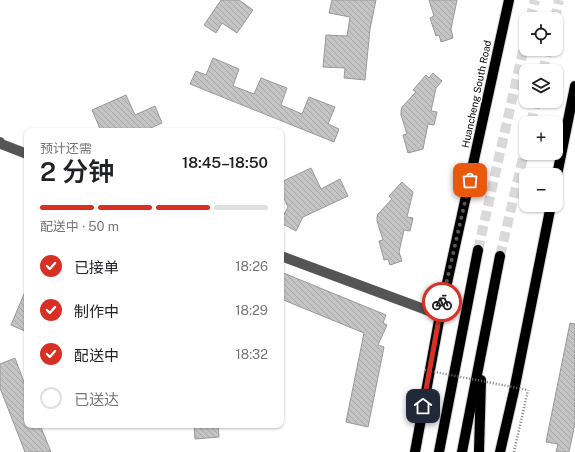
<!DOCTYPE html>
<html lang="zh">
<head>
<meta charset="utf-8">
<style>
  body { margin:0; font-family:"Public Sans","Noto Sans SC",sans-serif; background:#f2f2f2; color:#202124; height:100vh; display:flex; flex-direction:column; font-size:15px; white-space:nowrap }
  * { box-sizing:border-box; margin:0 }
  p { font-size:13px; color:#757577 }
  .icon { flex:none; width:22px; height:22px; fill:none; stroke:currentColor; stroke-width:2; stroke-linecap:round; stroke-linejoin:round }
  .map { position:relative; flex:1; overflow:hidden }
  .details { position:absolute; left:24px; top:128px; width:260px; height:300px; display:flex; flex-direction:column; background:#fff; border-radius:8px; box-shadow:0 1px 3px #0004 }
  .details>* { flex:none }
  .tools { position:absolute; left:519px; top:12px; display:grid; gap:8px }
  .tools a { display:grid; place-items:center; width:44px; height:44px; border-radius:8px; background:#fff; box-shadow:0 1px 3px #0004; font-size:20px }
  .pin { position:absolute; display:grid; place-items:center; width:34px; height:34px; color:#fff; margin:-17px; border-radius:8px; box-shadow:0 2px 6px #0006 }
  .courier { position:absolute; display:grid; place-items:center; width:40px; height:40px; margin:-20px; border:3px solid #d93025; border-radius:50%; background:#fff; color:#222; box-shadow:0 1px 5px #0007 }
  .head em { font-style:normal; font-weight:600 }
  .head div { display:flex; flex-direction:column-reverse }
  .head { display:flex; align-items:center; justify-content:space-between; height:68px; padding:0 16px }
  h1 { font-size:26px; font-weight:600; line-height:30px }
  .bar { display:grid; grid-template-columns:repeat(4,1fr); gap:6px 4px; align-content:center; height:48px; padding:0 16px }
  .bar i { height:5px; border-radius:3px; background:#e0e0e0 }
  .bar .current { background:#d93025 }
  .bar p { grid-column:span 4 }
  ol { padding:0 16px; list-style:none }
  li { display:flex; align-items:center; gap:12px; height:44px }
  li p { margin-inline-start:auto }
  li .icon { padding:4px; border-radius:50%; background:#d93025; color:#fff; stroke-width:4 }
  li:last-child { color:#757577 }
  li i { width:22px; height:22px; border:2px solid #e0e0e0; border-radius:50% }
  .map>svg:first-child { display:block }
</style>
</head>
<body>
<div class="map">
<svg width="575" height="452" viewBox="0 0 575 452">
  <defs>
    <pattern id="building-back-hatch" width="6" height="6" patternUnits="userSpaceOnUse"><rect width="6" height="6" fill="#c4c4c4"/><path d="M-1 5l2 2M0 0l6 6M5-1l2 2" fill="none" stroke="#a7a7a7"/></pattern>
  </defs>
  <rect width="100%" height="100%" fill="#fff"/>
  <g fill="url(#building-back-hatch)" stroke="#999">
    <path d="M 221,0 L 239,0 L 253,10 L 237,33 L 222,23 L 216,33 L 204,25 Z"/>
    <path d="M 332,0 L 376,0 L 370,29 L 365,80 L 344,78 L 345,68 L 323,67 L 326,35 L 347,36 L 350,17 L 329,13 Z"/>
    <path d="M 429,0 L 457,0 L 451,29 L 453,38 L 441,42 L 439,35 L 436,36 L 430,18 L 434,16 Z"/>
    <path d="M 213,58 L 239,69 L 233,86 L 254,94 L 261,78 L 287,88 L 281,105 L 302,114 L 309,97 L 335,107 L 328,124 L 339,129 L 334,142 L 190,84 L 196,71 L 206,75 Z"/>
    <path d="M 433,73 L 442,81 L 436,88 L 431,111 L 437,112 L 434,125 L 428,124 L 423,149 L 408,153 L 403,135 L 407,134 L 401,115 L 401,111 L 402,107 L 416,92 L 413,90 L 426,75 L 429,78 Z"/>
    <path d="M 126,95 L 135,115 L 155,106 L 162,123 L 144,131 L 101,131 L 92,110 Z"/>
    <path d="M 311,168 L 321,189 L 340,179 L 348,196 L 303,217 L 296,231 L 281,223 L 281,220 L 288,207 L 281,192 L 281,182 Z"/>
    <path d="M 402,182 L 413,192 L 407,217 L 413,218 L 410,231 L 404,230 L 399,252 L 402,261 L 390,265 L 388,259 L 384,260 L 379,241 L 383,240 L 377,221 L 377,217 L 378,214 L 392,199 L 389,196 Z"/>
    <path d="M 281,272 L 386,315 L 383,323 L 387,325 L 378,345 L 384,347 L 368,427 L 346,422 L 364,333 L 281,299 Z"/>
    <path d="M 27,287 L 27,332 L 11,325 Z"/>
    <path d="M 570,323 L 575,324 L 575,424 L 569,452 L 556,452 L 558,444 L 546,442 Z"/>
    <path d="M 15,358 L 27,390 L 27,425 L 40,425 L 51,452 L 25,452 L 0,388 L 0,364 Z"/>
    <path d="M 194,425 L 218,425 L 219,437 L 195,439 Z"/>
  </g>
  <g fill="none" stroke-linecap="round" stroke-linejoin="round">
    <g stroke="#d9d9d9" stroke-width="10" stroke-dasharray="10 5" stroke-linecap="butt">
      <path d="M 530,19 L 535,0"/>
      <path d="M 555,19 L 559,0"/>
      <path d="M 543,71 L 548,49"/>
      <path d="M 531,123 L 536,101"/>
      <path d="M 478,250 L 526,38"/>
      <path d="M 500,256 L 526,145"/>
    </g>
    <g stroke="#dbdbdb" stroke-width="12">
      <g id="major">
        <path d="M 556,180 L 575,86"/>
        <path d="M 415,452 L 440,315 L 509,0"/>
        <path d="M 439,452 L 478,250"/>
        <path d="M 462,452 L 500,256"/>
        <path d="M 479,452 L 481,380"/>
        <path d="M 500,452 L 514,391 L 551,205"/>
      </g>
    </g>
    <path stroke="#777" stroke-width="2.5" stroke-dasharray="1 2" stroke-linecap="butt" d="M 514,452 L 528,390"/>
    <g stroke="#555" stroke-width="10">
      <path d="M 0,142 L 1,144 L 27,154"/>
      <path d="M 281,256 L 440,315"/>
    </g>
    <use href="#major" stroke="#000" stroke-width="10"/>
    <path stroke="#777" stroke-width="2.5" stroke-dasharray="1 2" stroke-linecap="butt" d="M 425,370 L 528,390"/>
  </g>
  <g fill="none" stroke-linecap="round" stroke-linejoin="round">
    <path stroke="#595959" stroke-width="4" stroke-dasharray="0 7.2" d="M 442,302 L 470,180"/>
    <path stroke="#d93025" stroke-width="5" d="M 423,406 L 442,302"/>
  </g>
  <g text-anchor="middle" stroke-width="3" stroke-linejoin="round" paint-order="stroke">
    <g font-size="10" fill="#000" stroke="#fff">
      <text transform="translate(476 94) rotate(-78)" y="4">Huancheng South Road</text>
    </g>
  </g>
</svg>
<div class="tools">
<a><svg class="icon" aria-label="locate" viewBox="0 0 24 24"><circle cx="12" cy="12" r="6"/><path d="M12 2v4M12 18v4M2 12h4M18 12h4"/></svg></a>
<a><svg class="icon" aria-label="layers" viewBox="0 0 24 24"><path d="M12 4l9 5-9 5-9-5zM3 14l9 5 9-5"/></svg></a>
<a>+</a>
<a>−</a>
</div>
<div class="pin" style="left:470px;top:180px;background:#ea580c"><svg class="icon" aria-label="bag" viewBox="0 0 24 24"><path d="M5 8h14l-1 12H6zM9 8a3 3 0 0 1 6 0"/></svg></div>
<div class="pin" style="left:423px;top:406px;background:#1f2937"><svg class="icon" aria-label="home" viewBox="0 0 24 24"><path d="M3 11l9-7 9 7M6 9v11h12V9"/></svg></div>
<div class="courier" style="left:442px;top:302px"><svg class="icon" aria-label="bike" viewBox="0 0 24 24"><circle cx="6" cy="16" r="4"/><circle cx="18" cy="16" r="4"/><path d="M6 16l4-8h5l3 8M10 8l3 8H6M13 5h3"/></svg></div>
<section class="details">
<div class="head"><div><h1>2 分钟</h1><p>预计还需</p></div><em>18:45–18:50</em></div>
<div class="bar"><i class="current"></i><i class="current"></i><i class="current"></i><i></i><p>配送中 · 50 m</p></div>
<ol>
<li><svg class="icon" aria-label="check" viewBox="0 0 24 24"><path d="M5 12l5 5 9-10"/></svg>已接单<p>18:26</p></li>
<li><svg class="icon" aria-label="check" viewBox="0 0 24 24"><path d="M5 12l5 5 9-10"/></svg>制作中<p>18:29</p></li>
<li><svg class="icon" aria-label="check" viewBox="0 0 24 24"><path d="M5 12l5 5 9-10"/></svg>配送中<p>18:32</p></li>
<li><i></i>已送达</li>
</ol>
</section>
</div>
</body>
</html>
